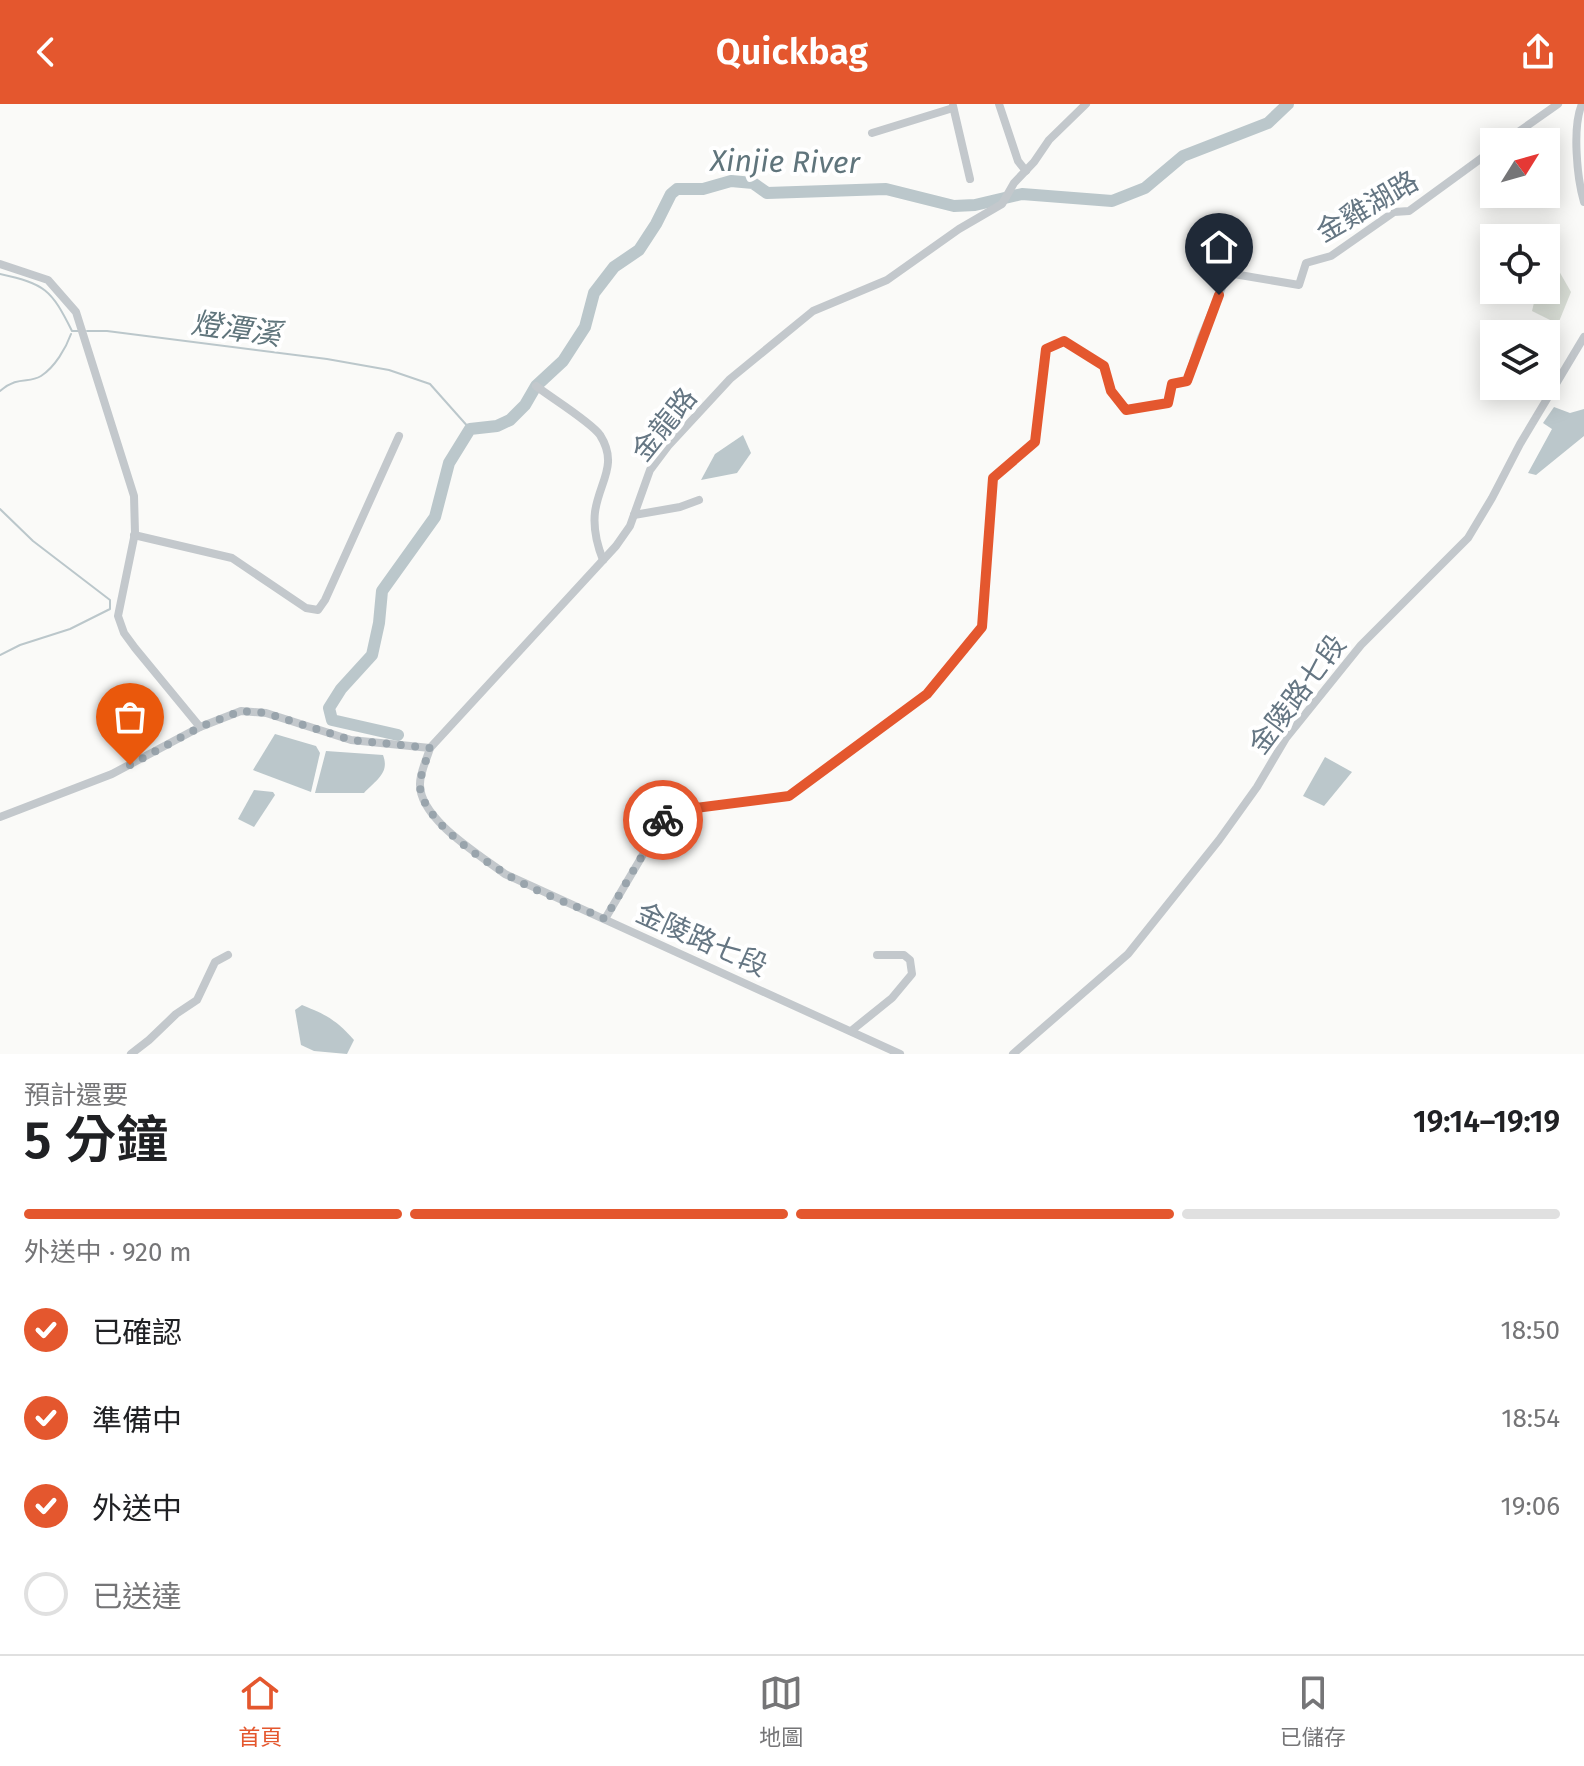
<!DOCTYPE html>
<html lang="zh-TW">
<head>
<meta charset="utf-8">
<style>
  body { margin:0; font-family:"Fira Sans","Noto Sans TC",sans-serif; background:#f6f6f6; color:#202124; height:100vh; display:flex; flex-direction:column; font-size:30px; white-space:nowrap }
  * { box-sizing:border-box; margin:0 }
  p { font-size:26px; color:#757577 }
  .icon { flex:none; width:44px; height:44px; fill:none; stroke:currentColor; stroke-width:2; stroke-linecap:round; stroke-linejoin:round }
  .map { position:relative; height:950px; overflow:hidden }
  .sheet { display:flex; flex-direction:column; background:#fff; flex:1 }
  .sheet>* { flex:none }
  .needle { width:52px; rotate:53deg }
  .controls { position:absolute; left:1480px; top:24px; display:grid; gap:16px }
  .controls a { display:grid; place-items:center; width:80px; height:80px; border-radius:0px; background:#fff; box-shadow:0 4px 20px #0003; font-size:40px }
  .pin { position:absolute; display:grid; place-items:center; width:68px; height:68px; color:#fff; margin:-82px -34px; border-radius:50% 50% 50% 0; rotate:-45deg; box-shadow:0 0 8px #0007 }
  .pin .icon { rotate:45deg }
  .courier { position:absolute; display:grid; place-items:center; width:80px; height:80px; margin:-40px; border:6px solid #e4572e; border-radius:50%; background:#fff; color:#222; box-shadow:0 2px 10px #0007 }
  .overview em { font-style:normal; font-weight:600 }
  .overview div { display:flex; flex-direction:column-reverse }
  .overview { display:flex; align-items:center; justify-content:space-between; height:136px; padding:0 24px }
  h1 { font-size:52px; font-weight:600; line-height:60px }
  .bar { display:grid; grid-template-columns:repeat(4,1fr); gap:12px 8px; align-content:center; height:96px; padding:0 24px }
  .bar i { height:10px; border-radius:6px; background:#e0e0e0 }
  .bar .on { background:#e4572e }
  .bar p { grid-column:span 4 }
  ol { padding:0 24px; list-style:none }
  li { display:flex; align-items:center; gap:24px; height:88px }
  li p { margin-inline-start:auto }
  li .icon { padding:8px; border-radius:50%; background:#e4572e; color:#fff; stroke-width:4 }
  li:last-child { color:#757577 }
  li i { width:44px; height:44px; border:4px solid #e0e0e0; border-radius:50% }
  header { display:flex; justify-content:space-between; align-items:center; height:104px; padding:0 24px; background:#e4572e; color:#fff; font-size:36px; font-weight:600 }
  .menu { display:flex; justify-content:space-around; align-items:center; height:112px; border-top:2px solid #e0e0e0; background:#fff; font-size:22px; color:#757577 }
  .menu a { display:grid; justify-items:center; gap:4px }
  .menu .on { color:#e4572e }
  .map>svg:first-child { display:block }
</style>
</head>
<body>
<header><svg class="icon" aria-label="back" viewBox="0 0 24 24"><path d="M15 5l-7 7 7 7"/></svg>Quickbag<svg class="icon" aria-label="share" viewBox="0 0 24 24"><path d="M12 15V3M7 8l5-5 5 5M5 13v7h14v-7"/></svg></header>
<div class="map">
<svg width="1584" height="950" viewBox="0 0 1584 950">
  <rect width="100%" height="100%" fill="#fafaf8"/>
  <path fill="#dadfd7" d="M 1546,167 L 1559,167 L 1571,188 L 1558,220 L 1532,207 L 1537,186 L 1546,186 Z"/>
  <g fill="#bbc7cb">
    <path d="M 1554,303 L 1570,309 L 1584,305 L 1584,332 L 1536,371 L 1528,369 L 1552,325 L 1543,319 Z"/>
    <path d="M 743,331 L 751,349 L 737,369 L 701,376 L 715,350 Z"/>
    <path d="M 275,630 L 316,642 L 320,649 L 311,688 L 253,666 Z"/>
    <path d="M 326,647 L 383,651 C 390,669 376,676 364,689 L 315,689 Z"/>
    <path d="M 1325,653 L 1352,668 L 1324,702 L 1303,692 Z"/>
    <path d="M 254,686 L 273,688 L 275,691 L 254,723 L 238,715 Z"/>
    <path d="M 302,901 C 327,911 336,916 354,936 L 347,950 L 314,947 L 301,941 L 295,906 Z"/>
  </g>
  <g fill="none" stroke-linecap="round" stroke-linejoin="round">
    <g stroke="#bbc7cb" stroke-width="2">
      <path d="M 0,170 C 45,180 51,185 72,227 L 80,227"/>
      <path d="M 87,227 L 107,227 L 327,255 L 389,266 L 430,280 L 470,325"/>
      <path d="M 0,287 C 19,271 28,280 41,272 C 55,263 66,244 71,230"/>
      <path d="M 0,405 L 33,437 L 110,496 L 110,505 L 70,525 L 20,541 L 0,551"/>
    </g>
    <path stroke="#bbc7cb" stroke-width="12" d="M 398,631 L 332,616 L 329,604 L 341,585 L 372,551 L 379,519 L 382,487 L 435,413 L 449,359 L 470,325 L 497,322 L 510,316 L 525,301 L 536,282 L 563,257 L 585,223 L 594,189 L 614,163 L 639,146 L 656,120 L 671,90 L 677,85 L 703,85 L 731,77 L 753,79 L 767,89 L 886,85 L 954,102 L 975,101 L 1022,90 L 1112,97 L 1145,84 L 1183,52 L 1268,19 L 1288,0"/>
    <g stroke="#c3c8cc" stroke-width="8">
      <path d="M 999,0 L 1018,57 L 1026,67"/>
      <path d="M 1582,0 C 1572,23 1577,74 1584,98"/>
      <path d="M 953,2 L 970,75"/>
      <path d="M 872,29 L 953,4"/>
      <path d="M 1504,38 L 1558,0"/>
      <path d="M 0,160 L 48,176 L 76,208 L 134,392 L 135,429 L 118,512 L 124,529 L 135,544 L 200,623"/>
      <path d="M 536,282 C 550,293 591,318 600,331 C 619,361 599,378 595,408 C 593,425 597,441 603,456"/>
      <path d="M 634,411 L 680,403 L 699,396"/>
      <path d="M 134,431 L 232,454 L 306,504 L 318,506 L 325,496 L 399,332"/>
      <path d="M 0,713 L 112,670 L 200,623 L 241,607 L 266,609 L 351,636 L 430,644"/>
      <path d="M 605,815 L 664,715 L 674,702 L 680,706 L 789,692 L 927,590 L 982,523 L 993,374 L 1035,338 L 1046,245 L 1064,237 L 1104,262 L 1111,287 L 1126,306 L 1168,299 L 1172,280 L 1187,277 L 1201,234 L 1228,169 L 1299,181 L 1306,159 L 1331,152 L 1394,108 L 1409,107 L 1494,45"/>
      <path d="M 851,927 L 892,894 L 912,870 L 910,856 L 904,851 L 877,851"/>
      <path d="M 131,950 L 149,936 L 176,910 L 197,896 L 215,858 L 228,851"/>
      <path d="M 900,950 L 505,770 C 480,751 419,715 420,680 C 420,668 427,655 430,644 L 616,442 L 630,422 L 650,366 L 668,342 L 730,275 L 813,207 L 887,176 L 959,125 L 1002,100 L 1014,79 L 1034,58 L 1049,36 L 1086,0"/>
      <path d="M 1013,950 L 1128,850 L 1219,736 L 1257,683 L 1286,634 L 1361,541 L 1468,434 L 1492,394 L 1520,340 L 1584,233"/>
    </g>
  </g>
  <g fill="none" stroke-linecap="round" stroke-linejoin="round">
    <path stroke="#99a4ac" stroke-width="8" stroke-dasharray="0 14.4" d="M 130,661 L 200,623 L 241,607 L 266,609 L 351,636 L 430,644 C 427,655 421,668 420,680 C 419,713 478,753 503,768 C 534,788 572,800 605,815 L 663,716"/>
    <path stroke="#e4572e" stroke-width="10" d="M 663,716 L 674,702 L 680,706 L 789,692 L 927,590 L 982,523 L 993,374 L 1035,338 L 1046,245 L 1064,237 L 1104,262 L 1111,287 L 1126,306 L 1168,299 L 1172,280 L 1187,277 L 1219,191"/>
  </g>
  <g text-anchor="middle" stroke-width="8" stroke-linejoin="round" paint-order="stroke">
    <g font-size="28" fill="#657683" stroke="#fff">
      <text transform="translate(1367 102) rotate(-30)" y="10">金雞湖路</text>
      <text transform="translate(664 320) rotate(-51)" y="10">金龍路</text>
      <text transform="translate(1297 590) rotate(-53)" y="10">金陵路七段</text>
      <text transform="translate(702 835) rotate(24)" y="10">金陵路七段</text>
    </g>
    <g font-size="30" font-style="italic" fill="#60757c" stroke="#fff">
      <text transform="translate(785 58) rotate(1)" y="10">Xinjie River</text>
      <text transform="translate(236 225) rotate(8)" y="10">燈潭溪</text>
    </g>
  </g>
</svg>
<div class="controls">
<a><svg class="needle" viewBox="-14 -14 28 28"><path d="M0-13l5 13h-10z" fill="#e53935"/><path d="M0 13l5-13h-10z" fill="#757577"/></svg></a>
<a><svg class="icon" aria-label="locate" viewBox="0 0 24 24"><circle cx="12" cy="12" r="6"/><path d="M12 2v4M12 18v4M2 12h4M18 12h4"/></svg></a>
<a><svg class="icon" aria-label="layers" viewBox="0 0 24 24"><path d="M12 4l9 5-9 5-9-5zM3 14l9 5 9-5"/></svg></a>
</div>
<div class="pin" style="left:130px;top:661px;background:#ea580c"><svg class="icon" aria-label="bag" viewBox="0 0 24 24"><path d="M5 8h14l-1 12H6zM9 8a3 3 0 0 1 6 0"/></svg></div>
<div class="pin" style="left:1219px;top:191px;background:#1f2937"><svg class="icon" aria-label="home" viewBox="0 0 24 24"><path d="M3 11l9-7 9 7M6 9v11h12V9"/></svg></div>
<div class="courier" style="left:663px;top:716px"><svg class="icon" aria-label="bike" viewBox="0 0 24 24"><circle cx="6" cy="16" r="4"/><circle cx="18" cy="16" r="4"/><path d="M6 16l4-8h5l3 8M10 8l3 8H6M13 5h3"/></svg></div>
</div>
<section class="sheet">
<div class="overview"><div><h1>5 分鐘</h1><p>預計還要</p></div><em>19:14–19:19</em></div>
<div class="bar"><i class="on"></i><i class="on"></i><i class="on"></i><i></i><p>外送中 · 920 m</p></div>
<ol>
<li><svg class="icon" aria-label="check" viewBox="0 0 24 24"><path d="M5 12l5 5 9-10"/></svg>已確認<p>18:50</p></li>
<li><svg class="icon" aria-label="check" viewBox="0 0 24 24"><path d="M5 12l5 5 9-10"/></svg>準備中<p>18:54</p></li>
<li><svg class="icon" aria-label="check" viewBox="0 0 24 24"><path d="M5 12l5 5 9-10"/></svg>外送中<p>19:06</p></li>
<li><i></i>已送達</li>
</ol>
</section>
<nav class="menu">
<a class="on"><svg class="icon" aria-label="home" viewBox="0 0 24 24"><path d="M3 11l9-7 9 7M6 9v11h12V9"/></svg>首頁</a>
<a><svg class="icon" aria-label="map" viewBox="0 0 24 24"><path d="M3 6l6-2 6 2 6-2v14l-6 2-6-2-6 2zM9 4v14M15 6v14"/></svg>地圖</a>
<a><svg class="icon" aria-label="saved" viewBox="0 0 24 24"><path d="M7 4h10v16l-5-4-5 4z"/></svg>已儲存</a>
</nav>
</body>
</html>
